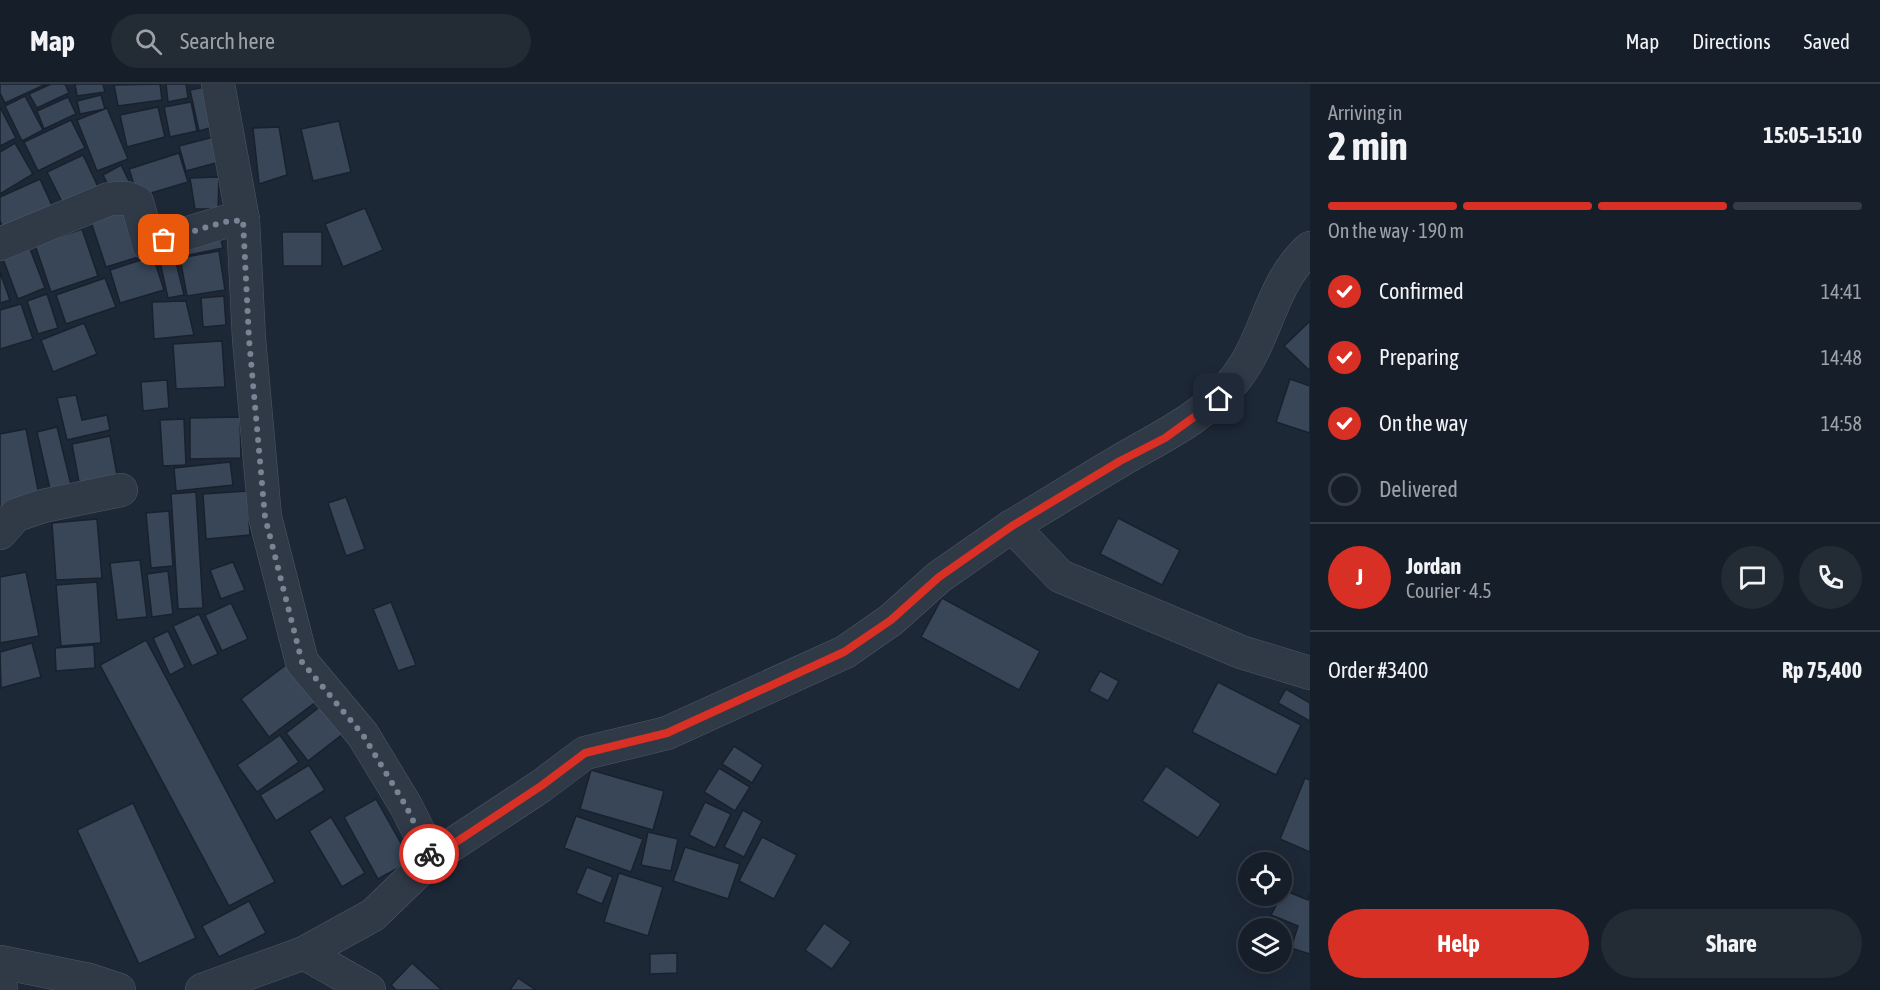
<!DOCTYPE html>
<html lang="en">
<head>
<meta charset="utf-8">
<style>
  body { margin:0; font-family:"Asap Condensed",sans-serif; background:#232b35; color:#f1f3f6; height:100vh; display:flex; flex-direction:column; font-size:22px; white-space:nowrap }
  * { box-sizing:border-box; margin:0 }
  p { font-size:20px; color:#9ea2a8 }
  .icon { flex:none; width:33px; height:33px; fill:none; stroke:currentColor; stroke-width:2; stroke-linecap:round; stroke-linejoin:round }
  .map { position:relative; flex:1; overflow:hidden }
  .panel { display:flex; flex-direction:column; background:#161e29; width:570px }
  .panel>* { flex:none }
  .fabs { position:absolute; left:1238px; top:768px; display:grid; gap:12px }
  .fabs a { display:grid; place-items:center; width:54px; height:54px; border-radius:50%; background:#161e29; box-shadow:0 3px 15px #0003,0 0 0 2px #353c46; font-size:30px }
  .pin { position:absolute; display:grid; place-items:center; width:51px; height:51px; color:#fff; margin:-26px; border-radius:12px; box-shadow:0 3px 9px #0006 }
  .courier { position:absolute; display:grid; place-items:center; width:60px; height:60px; margin:-30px; border:4px solid #d93025; border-radius:50%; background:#fff; color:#222; box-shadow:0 2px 8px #0007 }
  .headline em { font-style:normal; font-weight:700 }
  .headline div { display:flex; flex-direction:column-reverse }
  .headline { display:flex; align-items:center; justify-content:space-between; height:102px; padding:0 18px }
  h1 { font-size:39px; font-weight:700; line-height:45px }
  .bar { display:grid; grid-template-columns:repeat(4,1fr); gap:9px 6px; align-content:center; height:72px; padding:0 18px }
  .bar i { height:8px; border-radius:4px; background:#353c46 }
  .bar .selected { background:#d93025 }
  .bar p { grid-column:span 4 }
  .line { display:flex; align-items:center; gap:15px; padding:0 18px; border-top:2px solid #353c46 }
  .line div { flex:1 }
  .round { display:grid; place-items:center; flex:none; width:63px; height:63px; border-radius:32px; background:#232b35 }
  ol { padding:0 18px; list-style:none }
  li { display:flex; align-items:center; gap:18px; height:66px }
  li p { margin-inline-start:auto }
  li .icon { padding:6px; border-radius:50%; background:#d93025; color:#fff; stroke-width:4 }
  li:last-child { color:#9ea2a8 }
  li i { width:33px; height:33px; border:3px solid #353c46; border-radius:50% }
  .action { display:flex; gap:12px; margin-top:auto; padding:12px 18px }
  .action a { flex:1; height:69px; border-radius:36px; background:#d93025; color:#fff; font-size:24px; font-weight:700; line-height:69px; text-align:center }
  .action a+a { background:#232b35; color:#f1f3f6 }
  header { display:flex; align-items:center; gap:36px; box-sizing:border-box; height:84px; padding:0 30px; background:#161e29; border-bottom:2px solid #353c46 }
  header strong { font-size:28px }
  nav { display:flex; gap:33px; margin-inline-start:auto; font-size:21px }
  .search { width:420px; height:54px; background:#232b35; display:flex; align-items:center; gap:15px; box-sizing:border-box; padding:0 21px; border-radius:33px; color:#9ea2a8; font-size:22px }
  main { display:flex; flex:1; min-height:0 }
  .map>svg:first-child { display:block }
</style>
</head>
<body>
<header>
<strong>Map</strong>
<div class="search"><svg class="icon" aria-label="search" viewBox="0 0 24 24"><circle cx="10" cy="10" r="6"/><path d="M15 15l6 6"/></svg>Search here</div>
<nav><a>Map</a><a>Directions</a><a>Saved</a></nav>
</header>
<main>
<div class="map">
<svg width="1310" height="906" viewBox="0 0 1310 906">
  <rect width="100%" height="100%" fill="#1d2837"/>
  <g fill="#384658" stroke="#18212d" stroke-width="1.5">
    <path d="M 0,0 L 46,0 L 5,19 L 0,9 Z"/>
    <path d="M 51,0 L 65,0 L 69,9 L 37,24 L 29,10 Z"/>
    <path d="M 75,0 L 103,0 L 105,8 L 77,12 Z"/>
    <path d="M 160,0 L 162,16 L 118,22 L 114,1 Z"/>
    <path d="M 166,0 L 186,0 L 188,14 L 168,18 Z"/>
    <path d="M 215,1 L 220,41 L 199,47 L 190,6 Z"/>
    <path d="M 101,11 L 105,25 L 80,30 L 77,17 Z"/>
    <path d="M 25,12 L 43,46 L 22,57 L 5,22 Z"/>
    <path d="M 68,13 L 76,30 L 44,45 L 37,27 Z"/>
    <path d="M 191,18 L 197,47 L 170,53 L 164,23 Z"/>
    <path d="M 0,23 L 16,54 L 0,62 Z"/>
    <path d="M 158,23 L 165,53 L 127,63 L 120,31 Z"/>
    <path d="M 107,24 L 128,75 L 97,87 L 77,36 Z"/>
    <path d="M 71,36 L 85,64 L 38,87 L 24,58 Z"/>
    <path d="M 339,37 L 351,88 L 313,97 L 301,45 Z"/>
    <path d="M 279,43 L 287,91 L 259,100 L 253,44 Z"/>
    <path d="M 221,51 L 227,76 L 186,87 L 179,62 Z"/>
    <path d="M 15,59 L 33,90 L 0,110 L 0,68 Z"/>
    <path d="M 179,69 L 188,98 L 138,113 L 129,85 Z"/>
    <path d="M 83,71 L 101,109 L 66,126 L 47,88 Z"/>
    <path d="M 121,81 L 131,101 L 113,110 L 103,91 Z"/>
    <path d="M 219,93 L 218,125 L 195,125 L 190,94 Z"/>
    <path d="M 40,95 L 55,128 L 6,150 L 0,137 L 0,113 Z"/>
    <path d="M 133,121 L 148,170 L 106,183 L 90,135 Z"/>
    <path d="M 365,124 L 383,166 L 343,183 L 325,140 Z"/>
    <path d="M 218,144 L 223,164 L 184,172 L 180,152 Z"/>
    <path d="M 82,145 L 98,192 L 51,208 L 35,161 Z"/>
    <path d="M 282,148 L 322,148 L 322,182 L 283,182 Z"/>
    <path d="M 27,157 L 45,204 L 18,215 L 0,167 Z"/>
    <path d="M 173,166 L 184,211 L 168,214 L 158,169 Z"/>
    <path d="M 219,167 L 225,206 L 187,212 L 180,174 Z"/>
    <path d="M 153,172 L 164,206 L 120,219 L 110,186 Z"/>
    <path d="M 0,188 L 10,216 L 0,219 Z"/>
    <path d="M 105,194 L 116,223 L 66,240 L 56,211 Z"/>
    <path d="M 47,210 L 58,244 L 38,250 L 27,217 Z"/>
    <path d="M 224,212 L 226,241 L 203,243 L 201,214 Z"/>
    <path d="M 186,217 L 194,251 L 154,255 L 152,218 Z"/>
    <path d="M 21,220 L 33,255 L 0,265 L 0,226 Z"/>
    <path d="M 1310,237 L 1310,285 L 1309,286 L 1284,262 Z"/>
    <path d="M 84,239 L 97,270 L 53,288 L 41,256 Z"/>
    <path d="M 222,257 L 225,303 L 176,305 L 173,260 Z"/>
    <path d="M 1290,295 L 1310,302 L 1310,349 L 1276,338 Z"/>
    <path d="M 167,296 L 169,324 L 143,327 L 141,298 Z"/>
    <path d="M 76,311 L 82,336 L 107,331 L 110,346 L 67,356 L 57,314 Z"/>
    <path d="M 240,333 L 241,374 L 190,375 L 190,334 Z"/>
    <path d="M 184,335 L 186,381 L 163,382 L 160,336 Z"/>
    <path d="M 57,343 L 74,413 L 53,418 L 37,348 Z"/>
    <path d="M 26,345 L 41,421 L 0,429 L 0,350 Z"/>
    <path d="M 110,352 L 119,402 L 81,409 L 72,360 Z"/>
    <path d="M 230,378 L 233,401 L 176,407 L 174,384 Z"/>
    <path d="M 247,407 L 250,451 L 206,455 L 203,410 Z"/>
    <path d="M 196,408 L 203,524 L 178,525 L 171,410 Z"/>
    <path d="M 346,413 L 365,465 L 346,472 L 328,419 Z"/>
    <path d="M 169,427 L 173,482 L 151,484 L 146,429 Z"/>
    <path d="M 1118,434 L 1180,466 L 1162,501 L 1100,470 Z"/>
    <path d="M 97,435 L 102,494 L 56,496 L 52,439 Z"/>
    <path d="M 140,476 L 147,533 L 117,536 L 110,479 Z"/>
    <path d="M 233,478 L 245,506 L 221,515 L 210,486 Z"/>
    <path d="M 168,487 L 173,530 L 152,533 L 147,490 Z"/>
    <path d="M 26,488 L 39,552 L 0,559 L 0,493 Z"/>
    <path d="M 97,498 L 101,559 L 61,562 L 56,501 Z"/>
    <path d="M 942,514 L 1040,567 L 1019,606 L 921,553 Z"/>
    <path d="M 391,518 L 416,581 L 398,587 L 373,525 Z"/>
    <path d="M 231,519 L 248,555 L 222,567 L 205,531 Z"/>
    <path d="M 199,530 L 218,570 L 192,582 L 173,542 Z"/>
    <path d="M 168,547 L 185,583 L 170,591 L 153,554 Z"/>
    <path d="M 146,556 L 275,798 L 229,822 L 100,581 Z"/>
    <path d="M 32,559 L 41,593 L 1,604 L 0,568 Z"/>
    <path d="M 94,561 L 95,584 L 56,587 L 55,564 Z"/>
    <path d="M 295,574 L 324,612 L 269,653 L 241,615 Z"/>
    <path d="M 1100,587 L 1119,597 L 1108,617 L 1089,607 Z"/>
    <path d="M 1218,598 L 1301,641 L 1276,691 L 1192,648 Z"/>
    <path d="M 1286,605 L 1310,619 L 1310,637 L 1278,619 Z"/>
    <path d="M 330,615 L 352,643 L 308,677 L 286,649 Z"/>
    <path d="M 280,651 L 299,678 L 257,708 L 237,681 Z"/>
    <path d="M 734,662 L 763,681 L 752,699 L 722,680 Z"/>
    <path d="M 309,681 L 325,706 L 276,737 L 260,711 Z"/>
    <path d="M 1166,682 L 1221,720 L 1198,754 L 1142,717 Z"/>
    <path d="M 719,684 L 750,703 L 735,727 L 704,708 Z"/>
    <path d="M 591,686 L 664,707 L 653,746 L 580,725 Z"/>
    <path d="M 1305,694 L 1310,696 L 1310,768 L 1280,755 Z"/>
    <path d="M 376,715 L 411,777 L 378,795 L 344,733 Z"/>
    <path d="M 705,718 L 731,730 L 715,764 L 689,751 Z"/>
    <path d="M 133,719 L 196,854 L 139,880 L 77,746 Z"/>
    <path d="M 743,726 L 762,737 L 744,773 L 724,763 Z"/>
    <path d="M 576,732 L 643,755 L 631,788 L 564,764 Z"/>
    <path d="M 331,733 L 365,789 L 342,803 L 309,747 Z"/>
    <path d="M 648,748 L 678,755 L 671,787 L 641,781 Z"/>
    <path d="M 762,753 L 797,771 L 774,815 L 739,797 Z"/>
    <path d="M 685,763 L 740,780 L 728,815 L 673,797 Z"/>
    <path d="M 587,783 L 613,793 L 602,820 L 576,809 Z"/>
    <path d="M 619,789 L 663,803 L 648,852 L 604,838 Z"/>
    <path d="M 1281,805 L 1308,816 L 1310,809 L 1310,870 L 1291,864 L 1298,842 L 1271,831 L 1281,812 Z"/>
    <path d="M 249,817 L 266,849 L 219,873 L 202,842 Z"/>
    <path d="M 824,839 L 851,858 L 832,885 L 805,866 Z"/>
    <path d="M 677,869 L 677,889 L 650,890 L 650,870 Z"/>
    <path d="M 412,879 L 442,906 L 396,906 L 391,901 Z"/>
    <path d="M 518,894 L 536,906 L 510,906 Z"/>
  </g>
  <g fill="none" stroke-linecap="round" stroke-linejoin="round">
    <g stroke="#4e5766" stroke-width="34">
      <g id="minor">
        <path d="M 218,0 L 243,136 L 249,255 L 265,433 L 302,578 L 363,651 L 406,722 L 432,774"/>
        <path d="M 0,160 L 109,115 L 127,114 L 137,118 L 149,161 L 224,138 L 243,136"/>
        <path d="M 1012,442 C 1048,421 1082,399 1118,378 C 1160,353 1204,334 1236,294 C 1267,255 1271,198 1310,164"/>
        <path d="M 0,449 L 16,431 L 43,422 L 121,406"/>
        <path d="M 304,869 L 369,906"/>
        <path d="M 0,878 L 89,896 L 119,906"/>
        <path d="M 202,906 L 304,869 L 373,831 L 432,774 L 541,702 L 585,669 L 667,649 L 845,568 L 891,536 L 939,493 L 1012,442 L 1060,492 L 1241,568 L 1310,589"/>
      </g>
    </g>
    <g stroke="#4e5766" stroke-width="34">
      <path id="tertiary" d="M 0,898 L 1,906"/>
    </g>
    <use href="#minor" stroke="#303a47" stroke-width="33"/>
    <use href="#tertiary" stroke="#303a47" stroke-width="33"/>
  </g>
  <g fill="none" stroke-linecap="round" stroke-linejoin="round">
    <path stroke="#798393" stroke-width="6" stroke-dasharray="0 10.8" d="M 164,156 L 224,138 L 243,136 L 249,255 L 265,433 L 302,578 L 363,651 L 406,722 L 429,770"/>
    <path stroke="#d93025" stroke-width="8" d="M 429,770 L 432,774 L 541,702 L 585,669 L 667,649 L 844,568 L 891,536 L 939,493 L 1012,442 L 1120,377 L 1165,354 L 1219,315"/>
  </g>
</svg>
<div class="fabs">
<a><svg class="icon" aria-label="locate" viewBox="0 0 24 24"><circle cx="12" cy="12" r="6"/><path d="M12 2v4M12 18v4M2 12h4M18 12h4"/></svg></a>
<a><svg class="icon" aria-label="layers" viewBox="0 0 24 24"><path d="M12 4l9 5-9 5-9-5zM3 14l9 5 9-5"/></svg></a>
</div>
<div class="pin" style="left:164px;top:156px;background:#ea580c"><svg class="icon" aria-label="bag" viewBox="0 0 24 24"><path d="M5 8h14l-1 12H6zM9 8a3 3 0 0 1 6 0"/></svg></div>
<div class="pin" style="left:1219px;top:315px;background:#1f2937"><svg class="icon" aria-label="home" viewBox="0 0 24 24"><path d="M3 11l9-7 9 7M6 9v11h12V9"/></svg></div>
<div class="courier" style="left:429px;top:770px"><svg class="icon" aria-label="bike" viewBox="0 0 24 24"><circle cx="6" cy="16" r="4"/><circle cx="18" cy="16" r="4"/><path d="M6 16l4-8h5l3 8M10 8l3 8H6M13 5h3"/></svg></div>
</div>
<section class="panel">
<div class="headline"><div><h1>2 min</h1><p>Arriving in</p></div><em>15:05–15:10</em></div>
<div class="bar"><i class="selected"></i><i class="selected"></i><i class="selected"></i><i></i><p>On the way · 190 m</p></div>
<ol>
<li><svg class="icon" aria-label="check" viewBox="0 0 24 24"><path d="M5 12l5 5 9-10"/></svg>Confirmed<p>14:41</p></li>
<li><svg class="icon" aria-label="check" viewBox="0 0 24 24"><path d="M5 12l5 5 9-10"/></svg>Preparing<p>14:48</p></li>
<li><svg class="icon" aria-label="check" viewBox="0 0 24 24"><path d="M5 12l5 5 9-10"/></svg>On the way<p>14:58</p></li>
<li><i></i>Delivered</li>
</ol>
<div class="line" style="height:108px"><b class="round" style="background:#d93025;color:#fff">J</b><div><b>Jordan</b><p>Courier · 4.5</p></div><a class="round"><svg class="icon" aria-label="chat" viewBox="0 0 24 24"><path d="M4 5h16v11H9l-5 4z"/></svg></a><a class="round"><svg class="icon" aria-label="phone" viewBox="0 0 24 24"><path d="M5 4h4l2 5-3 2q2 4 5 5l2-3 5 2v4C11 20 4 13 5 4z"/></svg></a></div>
<div class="line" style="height:78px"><div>Order #3400</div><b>Rp 75,400</b></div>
<div class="action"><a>Help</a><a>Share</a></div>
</section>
</main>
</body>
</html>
